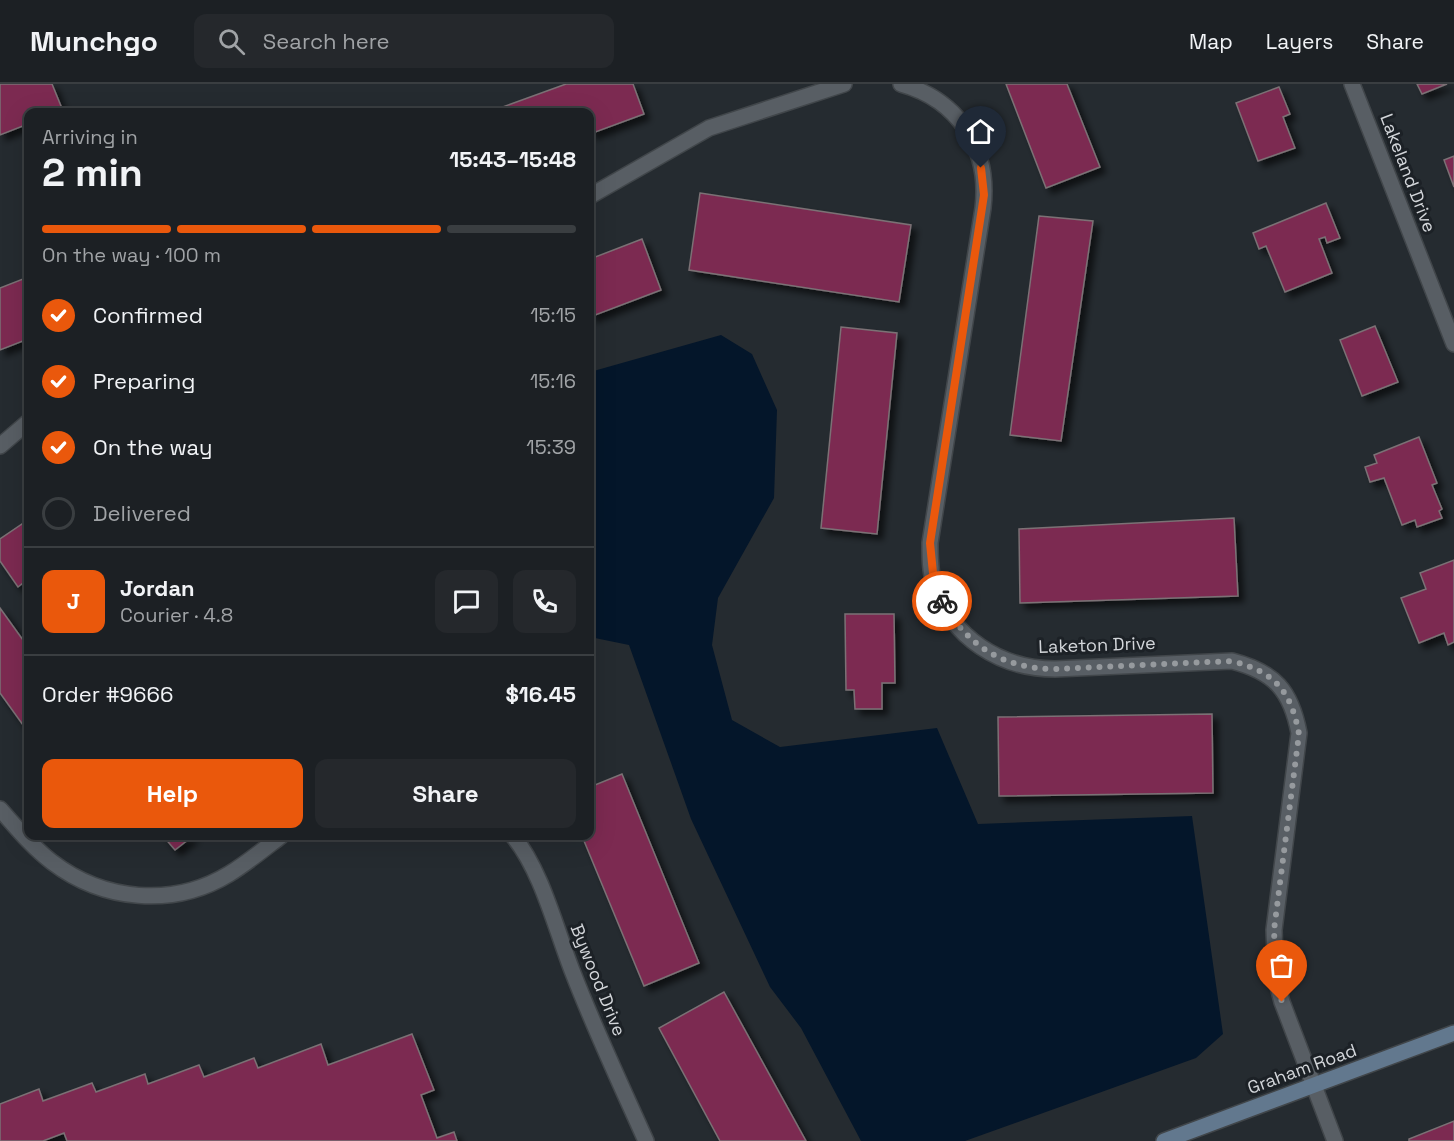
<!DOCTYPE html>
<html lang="en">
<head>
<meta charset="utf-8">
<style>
  body { margin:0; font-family:"Space Grotesk",sans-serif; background:#25282c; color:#f1f3f6; height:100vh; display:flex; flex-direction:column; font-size:22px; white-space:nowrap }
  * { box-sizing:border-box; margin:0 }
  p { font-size:20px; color:#a0a3a6 }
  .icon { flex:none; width:33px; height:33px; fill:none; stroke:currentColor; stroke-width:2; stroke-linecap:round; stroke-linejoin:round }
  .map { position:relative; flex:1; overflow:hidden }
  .drawer { position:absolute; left:24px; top:24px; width:570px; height:732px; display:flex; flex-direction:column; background:#1c2024; border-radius:12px; box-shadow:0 6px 24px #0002,0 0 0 2px #3a3e41 }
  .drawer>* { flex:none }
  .pin { position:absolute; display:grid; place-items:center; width:51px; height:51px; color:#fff; margin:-62px -26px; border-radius:50% 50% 50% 0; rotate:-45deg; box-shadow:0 0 6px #0007 }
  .pin .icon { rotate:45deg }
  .courier { position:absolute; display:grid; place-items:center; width:60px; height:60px; margin:-30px; border:4px solid #ea580c; border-radius:50%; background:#fff; color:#222; box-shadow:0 2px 8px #0007 }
  .summary em { font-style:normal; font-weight:700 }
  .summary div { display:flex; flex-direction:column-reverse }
  .summary { display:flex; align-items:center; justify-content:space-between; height:102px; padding:0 18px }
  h1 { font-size:39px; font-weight:700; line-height:45px }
  .bar { display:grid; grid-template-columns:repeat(4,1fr); gap:9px 6px; align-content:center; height:72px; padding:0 18px }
  .bar i { height:8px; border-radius:4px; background:#3a3e41 }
  .bar .active { background:#ea580c }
  .bar p { grid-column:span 4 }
  .line { display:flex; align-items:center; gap:15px; padding:0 18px; border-top:2px solid #3a3e41 }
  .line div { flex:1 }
  .round { display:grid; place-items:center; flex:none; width:63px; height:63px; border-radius:12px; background:#25282c }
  ol { padding:0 18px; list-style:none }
  li { display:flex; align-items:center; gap:18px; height:66px }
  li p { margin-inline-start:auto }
  li .icon { padding:6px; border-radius:50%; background:#ea580c; color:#fff; stroke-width:4 }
  li:last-child { color:#a0a3a6 }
  li i { width:33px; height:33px; border:3px solid #3a3e41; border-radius:50% }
  .action { display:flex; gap:12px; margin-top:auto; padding:12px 18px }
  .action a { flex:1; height:69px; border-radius:12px; background:#ea580c; color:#fff; font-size:24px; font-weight:700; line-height:69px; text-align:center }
  .action a+a { background:#25282c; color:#f1f3f6 }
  header { display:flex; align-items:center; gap:36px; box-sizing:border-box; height:84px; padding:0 30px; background:#1c2024; border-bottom:2px solid #3a3e41 }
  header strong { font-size:28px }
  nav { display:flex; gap:33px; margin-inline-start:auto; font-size:21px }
  .search { width:420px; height:54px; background:#25282c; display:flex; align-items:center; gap:15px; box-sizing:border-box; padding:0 21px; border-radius:12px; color:#a0a3a6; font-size:22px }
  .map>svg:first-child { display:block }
</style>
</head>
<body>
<header>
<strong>Munchgo</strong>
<div class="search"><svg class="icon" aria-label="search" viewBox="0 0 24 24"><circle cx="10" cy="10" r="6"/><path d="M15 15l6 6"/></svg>Search here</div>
<nav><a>Map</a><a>Layers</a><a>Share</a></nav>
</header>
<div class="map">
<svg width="1454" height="1057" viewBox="0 0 1454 1057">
  <defs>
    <filter id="shadow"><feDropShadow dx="5.5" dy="5.5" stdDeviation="3" flood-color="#0009"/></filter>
  </defs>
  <rect width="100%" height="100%" fill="#252b30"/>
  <path fill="#04162a" d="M 721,251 L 752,270 L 777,326 L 774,414 L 718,514 L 712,561 L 732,636 L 780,663 L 937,644 L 978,740 L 1192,732 L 1223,950 L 1196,974 L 965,1057 L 861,1057 L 801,944 L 770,903 L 691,735 L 629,561 L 590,553 L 590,288 Z"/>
  <g fill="#7b2a51" stroke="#7b7175" stroke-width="1.5" filter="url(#shadow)">
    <path d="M 0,0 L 52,0 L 63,27 L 58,28 L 28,28 L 28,40 L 0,51 Z"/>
    <path d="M 566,0 L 633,0 L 644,30 L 590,50 L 590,28 L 489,28 Z"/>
    <path d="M 1006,0 L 1067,0 L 1100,83 L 1046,104 Z"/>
    <path d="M 1417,0 L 1447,0 L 1422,10 Z"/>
    <path d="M 1279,3 L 1290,30 L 1283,33 L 1295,64 L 1258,77 L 1236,19 Z"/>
    <path d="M 1454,72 L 1454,103 L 1444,76 Z"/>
    <path d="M 700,109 L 911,141 L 899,218 L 689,186 Z"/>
    <path d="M 1326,119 L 1340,154 L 1327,159 L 1325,153 L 1319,155 L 1332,189 L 1285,208 L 1266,162 L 1259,165 L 1253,149 Z"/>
    <path d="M 1039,132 L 1093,137 L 1061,357 L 1010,351 Z"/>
    <path d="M 642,155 L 661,206 L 590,233 L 590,175 Z"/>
    <path d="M 28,193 L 28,255 L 0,266 L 0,204 Z"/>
    <path d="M 1375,242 L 1398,298 L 1362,312 L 1340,256 Z"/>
    <path d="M 841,243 L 897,249 L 877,450 L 821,444 Z"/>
    <path d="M 1419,353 L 1437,399 L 1432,401 L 1442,425 L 1439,427 L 1442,434 L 1417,443 L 1415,436 L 1402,441 L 1384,394 L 1370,398 L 1365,383 L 1377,379 L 1374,371 Z"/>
    <path d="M 1234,434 L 1238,512 L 1020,519 L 1019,445 Z"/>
    <path d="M 28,436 L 28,495 L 18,503 L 0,477 L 0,455 Z"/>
    <path d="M 1454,476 L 1454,558 L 1448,561 L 1444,549 L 1419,559 L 1401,514 L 1426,505 L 1420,489 Z"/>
    <path d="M 0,524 L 28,563 L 28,648 L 0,609 Z"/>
    <path d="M 845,530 L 894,530 L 895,599 L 882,599 L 882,625 L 855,625 L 854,606 L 846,606 Z"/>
    <path d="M 1212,630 L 1213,709 L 999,712 L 998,633 Z"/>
    <path d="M 622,690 L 699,879 L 644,902 L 582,752 L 590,752 L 590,703 Z"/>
    <path d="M 163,752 L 193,752 L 175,766 Z"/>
    <path d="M 724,908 L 806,1057 L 720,1057 L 659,944 Z"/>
    <path d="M 412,950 L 434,1006 L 421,1011 L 437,1054 L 454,1048 L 457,1057 L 67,1057 L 64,1049 L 43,1057 L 0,1057 L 0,1020 L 39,1005 L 43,1017 L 92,999 L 96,1008 L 145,990 L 148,1000 L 199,981 L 204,993 L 254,974 L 258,984 L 321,960 L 328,981 Z"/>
    <path d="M 1454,1037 L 1454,1057 L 1409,1057 L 1409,1055 Z"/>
  </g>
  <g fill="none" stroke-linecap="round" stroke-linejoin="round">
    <g stroke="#41464a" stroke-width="18">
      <g id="street">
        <path d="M 901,0 C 959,16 990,65 983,124 L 930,459 C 930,473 930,487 934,500 C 951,554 1001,585 1055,585 L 1232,577 C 1275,588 1291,607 1299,649 L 1274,846 L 1276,895 L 1282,918 L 1335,1057"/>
        <path d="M 1352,0 L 1454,260"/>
        <path d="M 590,112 L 709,44 L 844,0"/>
        <path d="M 0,362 L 28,338"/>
        <path d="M 0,725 C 16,743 32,763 52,778 C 103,817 173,824 229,790 C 247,779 264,765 281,752"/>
        <path d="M 513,752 C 542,787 556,846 573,889 C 595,946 621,1001 646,1057"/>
      </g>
    </g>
    <g stroke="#41464a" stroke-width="18">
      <path id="secondary" d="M 1164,1057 L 1454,949"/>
    </g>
    <use href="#street" stroke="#585e64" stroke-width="15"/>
    <use href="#secondary" stroke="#62788e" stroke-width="15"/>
  </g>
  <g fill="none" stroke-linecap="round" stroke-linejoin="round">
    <path stroke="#969a9e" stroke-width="6" stroke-dasharray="0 10.8" d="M 942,517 C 967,562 1004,585 1055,585 L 1232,577 C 1275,588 1291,607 1299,650 L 1274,846 L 1276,895 L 1282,918"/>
    <path stroke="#ea580c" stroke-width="8" d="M 942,517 L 934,499 L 930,459 L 982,124 L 984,111 L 981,84"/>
  </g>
  <g text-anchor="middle" stroke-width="6" stroke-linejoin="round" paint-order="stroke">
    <g font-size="18" fill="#d3d6da" stroke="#1c2126">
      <text transform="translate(1408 89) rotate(69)" y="6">Lakeland Drive</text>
      <text transform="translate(1097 561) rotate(-2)" y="6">Laketon Drive</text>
      <text transform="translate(598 896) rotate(68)" y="6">Bywood Drive</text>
      <text transform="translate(1302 985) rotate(-20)" y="6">Graham Road</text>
    </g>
  </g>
</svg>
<div class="pin" style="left:1282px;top:918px;background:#ea580c"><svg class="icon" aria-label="bag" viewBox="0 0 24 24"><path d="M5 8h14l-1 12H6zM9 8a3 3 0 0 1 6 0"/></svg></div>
<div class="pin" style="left:981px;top:84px;background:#1f2937"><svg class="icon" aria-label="home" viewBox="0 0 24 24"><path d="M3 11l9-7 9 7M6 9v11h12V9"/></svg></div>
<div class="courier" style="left:942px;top:517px"><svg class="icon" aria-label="bike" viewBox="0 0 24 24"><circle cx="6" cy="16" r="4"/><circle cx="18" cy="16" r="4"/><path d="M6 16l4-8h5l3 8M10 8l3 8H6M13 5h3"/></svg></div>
<section class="drawer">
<div class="summary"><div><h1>2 min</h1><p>Arriving in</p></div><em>15:43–15:48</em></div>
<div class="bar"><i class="active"></i><i class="active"></i><i class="active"></i><i></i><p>On the way · 100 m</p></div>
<ol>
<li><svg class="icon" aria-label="check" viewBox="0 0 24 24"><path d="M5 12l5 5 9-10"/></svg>Confirmed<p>15:15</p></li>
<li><svg class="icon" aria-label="check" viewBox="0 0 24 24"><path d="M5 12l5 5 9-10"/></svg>Preparing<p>15:16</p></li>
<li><svg class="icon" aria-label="check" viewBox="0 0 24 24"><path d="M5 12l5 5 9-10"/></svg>On the way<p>15:39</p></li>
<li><i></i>Delivered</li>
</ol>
<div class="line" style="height:108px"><b class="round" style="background:#ea580c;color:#fff">J</b><div><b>Jordan</b><p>Courier · 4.8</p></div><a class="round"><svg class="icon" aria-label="chat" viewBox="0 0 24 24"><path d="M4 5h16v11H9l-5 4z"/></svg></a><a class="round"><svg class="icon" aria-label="phone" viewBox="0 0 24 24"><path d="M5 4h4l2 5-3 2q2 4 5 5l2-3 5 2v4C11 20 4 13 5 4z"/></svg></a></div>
<div class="line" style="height:78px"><div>Order #9666</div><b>$16.45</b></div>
<div class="action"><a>Help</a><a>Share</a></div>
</section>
</div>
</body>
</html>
